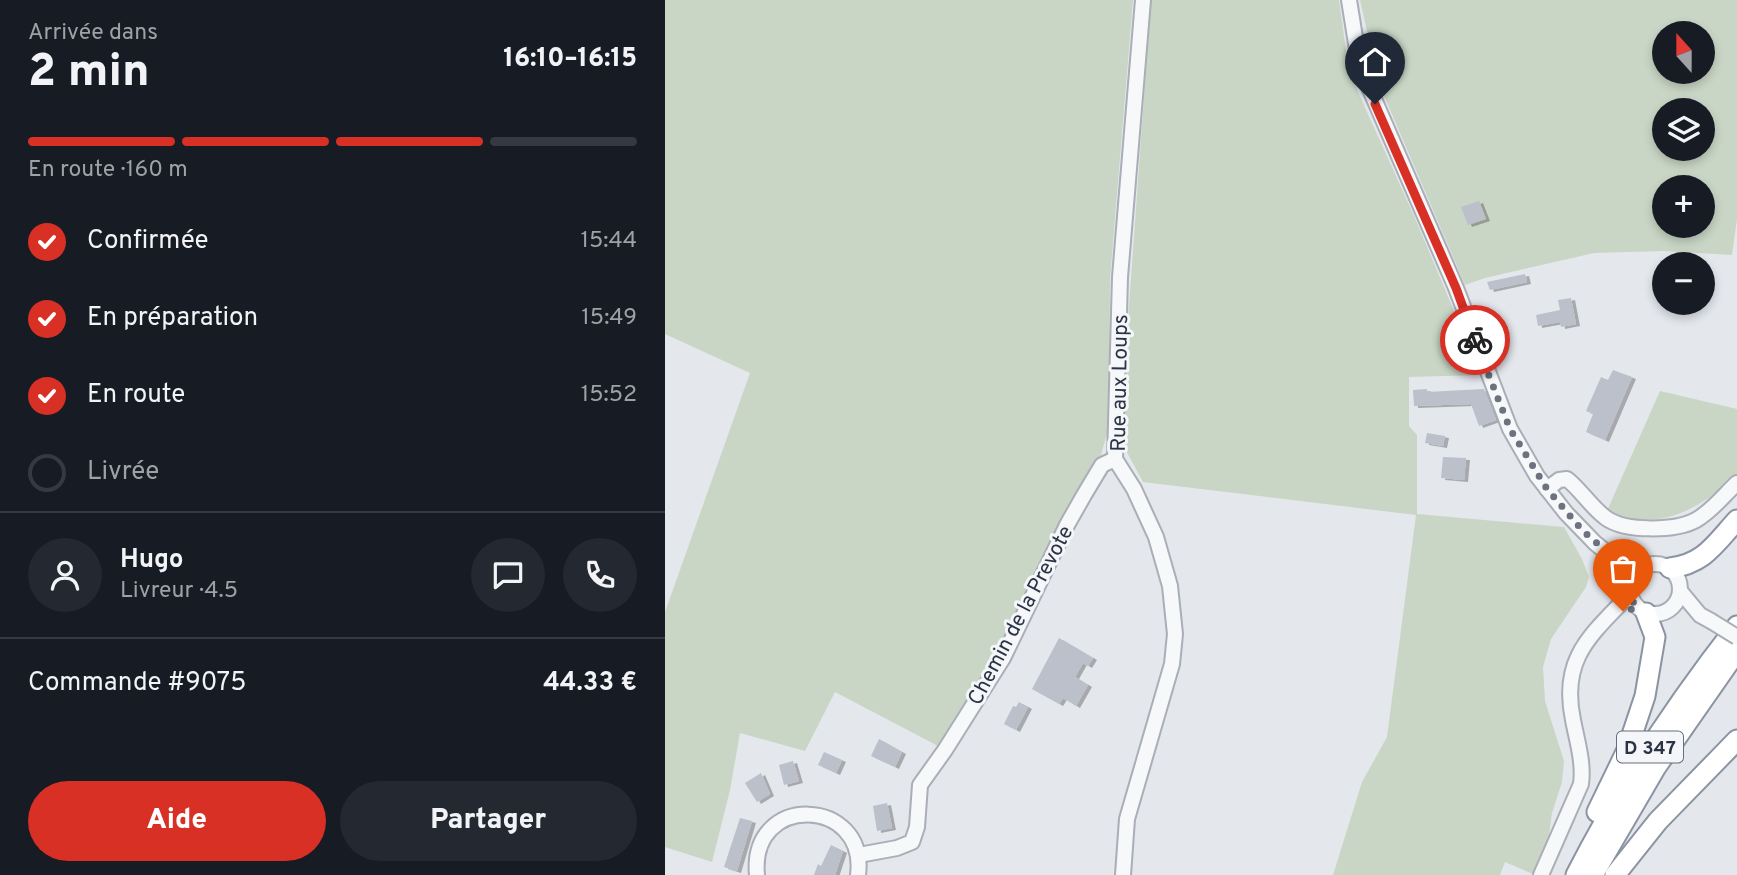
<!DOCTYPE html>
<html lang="fr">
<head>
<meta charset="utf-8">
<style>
  body { margin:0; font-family:Overpass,sans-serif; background:#242831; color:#f1f3f6; height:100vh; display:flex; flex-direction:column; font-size:26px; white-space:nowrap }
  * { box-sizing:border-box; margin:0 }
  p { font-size:23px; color:#9ea1a6 }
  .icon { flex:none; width:38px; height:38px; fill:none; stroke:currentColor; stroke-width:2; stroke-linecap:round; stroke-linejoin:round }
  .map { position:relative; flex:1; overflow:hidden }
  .details { display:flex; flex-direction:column; background:#171b24; width:665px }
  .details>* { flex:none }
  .needle { width:46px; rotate:339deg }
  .fabs { position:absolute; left:987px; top:21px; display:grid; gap:14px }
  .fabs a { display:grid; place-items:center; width:63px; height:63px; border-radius:50%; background:#171b24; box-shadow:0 4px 10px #0003; font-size:35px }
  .pin { position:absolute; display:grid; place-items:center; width:60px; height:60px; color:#fff; margin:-72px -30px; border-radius:50% 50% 50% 0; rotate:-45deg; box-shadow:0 0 7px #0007 }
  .pin .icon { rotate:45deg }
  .courier { position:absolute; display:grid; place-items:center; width:70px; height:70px; margin:-35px; border:5px solid #d93025; border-radius:50%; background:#fff; color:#222; box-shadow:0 2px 9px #0007 }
  .overview em { font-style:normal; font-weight:800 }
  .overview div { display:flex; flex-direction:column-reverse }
  .overview { display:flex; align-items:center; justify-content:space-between; height:119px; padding:0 28px }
  h1 { font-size:46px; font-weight:800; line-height:52px }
  .bar { display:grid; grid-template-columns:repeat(4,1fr); gap:10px 7px; align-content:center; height:84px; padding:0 28px }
  .bar i { height:9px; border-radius:5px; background:#363941 }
  .bar .on { background:#d93025 }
  .bar p { grid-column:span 4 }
  .line { display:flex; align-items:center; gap:18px; padding:0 28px; border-top:2px solid #363941 }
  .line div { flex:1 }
  .round { display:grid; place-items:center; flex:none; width:74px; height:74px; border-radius:37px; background:#242831 }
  ol { padding:0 28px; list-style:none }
  li { display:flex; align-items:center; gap:21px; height:77px }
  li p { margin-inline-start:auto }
  li .icon { padding:7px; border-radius:50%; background:#d93025; color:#fff; stroke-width:4 }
  li:last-child { color:#9ea1a6 }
  li i { width:38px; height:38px; border:4px solid #363941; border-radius:50% }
  .button { display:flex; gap:14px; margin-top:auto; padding:14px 28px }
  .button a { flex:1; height:80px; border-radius:42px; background:#d93025; color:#fff; font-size:28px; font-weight:800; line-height:80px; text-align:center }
  .button a+a { background:#242831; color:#f1f3f6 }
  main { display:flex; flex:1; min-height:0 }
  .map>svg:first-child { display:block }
</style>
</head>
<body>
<main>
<section class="details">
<div class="overview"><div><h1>2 min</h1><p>Arrivée dans</p></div><em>16:10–16:15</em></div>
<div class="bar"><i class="on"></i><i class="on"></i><i class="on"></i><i></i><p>En route · 160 m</p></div>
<ol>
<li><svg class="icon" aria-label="check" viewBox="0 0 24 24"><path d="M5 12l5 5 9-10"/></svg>Confirmée<p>15:44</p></li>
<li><svg class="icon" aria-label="check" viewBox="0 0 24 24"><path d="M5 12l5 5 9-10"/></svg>En préparation<p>15:49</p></li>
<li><svg class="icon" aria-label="check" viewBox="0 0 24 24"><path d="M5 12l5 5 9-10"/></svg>En route<p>15:52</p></li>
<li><i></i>Livrée</li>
</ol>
<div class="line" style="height:126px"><a class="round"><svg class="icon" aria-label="person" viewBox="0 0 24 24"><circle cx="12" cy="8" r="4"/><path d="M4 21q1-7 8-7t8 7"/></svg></a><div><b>Hugo</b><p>Livreur · 4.5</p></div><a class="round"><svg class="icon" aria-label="chat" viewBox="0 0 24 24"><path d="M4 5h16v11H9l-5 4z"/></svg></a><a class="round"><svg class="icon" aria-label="phone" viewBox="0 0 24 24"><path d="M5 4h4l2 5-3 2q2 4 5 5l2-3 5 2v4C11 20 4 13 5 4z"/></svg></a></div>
<div class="line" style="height:91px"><div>Commande #9075</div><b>44.33 €</b></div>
<div class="button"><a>Aide</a><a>Partager</a></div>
</section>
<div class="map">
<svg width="1072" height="875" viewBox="0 0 1072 875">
  <defs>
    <filter id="shadow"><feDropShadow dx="4" dy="2" stdDeviation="0" flood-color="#0004"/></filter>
  </defs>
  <rect width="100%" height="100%" fill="#e4e7ec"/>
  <g fill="#c9d6c5" fill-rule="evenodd">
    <path d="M 0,0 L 468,0 L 445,279 L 444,414 L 442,434 L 435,458 L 396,524 L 328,667 L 273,746 L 170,692 L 140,751 L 75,733 L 65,790 L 47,862 L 0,847 L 0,612 L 85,373 L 0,334 Z"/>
    <path d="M 486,0 L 674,0 L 684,72 L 750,218 L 816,375 L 744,377 L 744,426 L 752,435 L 752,514 L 899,527 L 917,559 L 924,577 L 921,587 L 886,639 L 878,667 L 880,701 L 899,761 L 897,782 L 887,813 L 883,842 L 868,874 L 840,862 L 835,875 L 668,875 L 697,782 L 722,737 L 751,515 L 478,482 L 458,445 L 463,320 Z"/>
    <path d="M 695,0 L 1072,0 L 1072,219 L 1067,255 L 998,251 L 929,253 L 820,278 L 800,285 L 714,84 ZM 999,33 L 1038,33 L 1038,72 L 999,72 ZM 999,110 L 1038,110 L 1038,149 L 999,149 ZM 999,187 L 1038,187 L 1038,226 L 999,226 Z"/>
    <path d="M 995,391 L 1072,409 L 1072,476 C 1034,509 992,534 942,511 Z"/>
  </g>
  <g fill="#bbc0ca" filter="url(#shadow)">
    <path d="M 814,201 L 821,219 L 803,225 L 796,207 Z"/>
    <path d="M 860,274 L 862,282 L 825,290 L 822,282 Z"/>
    <path d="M 906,298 L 911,324 L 896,327 L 895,322 L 873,326 L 871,315 L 895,310 L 893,300 Z"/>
    <path d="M 948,370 L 967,377 L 940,440 L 921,432 L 928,414 L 921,411 L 936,377 L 943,380 Z"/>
    <path d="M 762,389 L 762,392 L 819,389 L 831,420 L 814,426 L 806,404 L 749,406 L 748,390 Z"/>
    <path d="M 762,433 L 780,436 L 778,446 L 760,443 Z"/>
    <path d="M 778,457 L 801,458 L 799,480 L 776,478 Z"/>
    <path d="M 394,638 L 428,658 L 423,666 L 418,663 L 410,677 L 423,685 L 411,706 L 398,698 L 394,704 L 367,689 Z"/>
    <path d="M 354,702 L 363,707 L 351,730 L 339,724 L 348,706 L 351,707 Z"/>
    <path d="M 214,739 L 237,752 L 230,767 L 206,756 Z"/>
    <path d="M 159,752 L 177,760 L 171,773 L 153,765 Z"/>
    <path d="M 128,761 L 134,781 L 119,785 L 114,765 Z"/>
    <path d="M 96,773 L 105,794 L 92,802 L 80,783 Z"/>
    <path d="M 222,803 L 227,828 L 212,831 L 208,806 Z"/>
    <path d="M 75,818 L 87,821 L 72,871 L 59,867 Z"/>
    <path d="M 166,845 L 178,851 L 170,875 L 149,875 L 153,864 L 156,866 Z"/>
  </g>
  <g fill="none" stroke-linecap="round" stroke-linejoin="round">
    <g stroke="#a9aeb7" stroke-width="18">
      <g id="minor">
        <path d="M 684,0 L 693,56 L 700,78 L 791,288 L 845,429 L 872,476 L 901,513 L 930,543 L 951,560 L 964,589"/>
        <path d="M 882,489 L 894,480 L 902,479 C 916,490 926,507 941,518 C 960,532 1011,531 1031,520 C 1047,511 1059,495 1072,483"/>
        <circle cx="990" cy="589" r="25"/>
        <path d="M 1015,591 L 1035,615 L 1046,621"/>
        <path d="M 194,855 L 232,848 L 247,842 L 252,827 L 255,785 L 280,750 L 338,658 L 402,525 L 419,495 L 437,465 L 450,459"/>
        <path d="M 92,875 C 84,792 203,797 193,875"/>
        <path d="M 458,875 L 462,819 L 507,664 L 510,634 L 505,586 L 491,537 L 469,489 L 450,459 L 455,277 L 478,0"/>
        <path d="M 876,875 L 916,784 C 919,763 912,741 908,720 C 895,658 926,635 965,594"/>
      </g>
    </g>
    <g stroke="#8b94a3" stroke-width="23">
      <g id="highway">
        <path d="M 1005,568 C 1039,564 1050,544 1072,520"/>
        <path d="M 932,812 L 962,750 L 980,696 L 990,637 L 981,613"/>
        <path d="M 911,875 C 956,787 1011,704 1072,626"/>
        <path d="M 928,875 L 991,767 L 1072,651"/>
        <path d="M 950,875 L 993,821 L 1072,740"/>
      </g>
    </g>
    <use href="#minor" stroke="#f7f8fa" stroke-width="14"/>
    <use href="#highway" stroke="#fff" stroke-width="19"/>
    <g stroke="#a9aeb7" stroke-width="18" stroke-linecap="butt">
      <path id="minor-bridge" d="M 1046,621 L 1072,637"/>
    </g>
    <use href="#minor-bridge" stroke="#f7f8fa" stroke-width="14"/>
  </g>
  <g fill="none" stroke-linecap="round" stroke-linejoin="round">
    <path stroke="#6c737f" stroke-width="7" stroke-dasharray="0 12.6" d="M 810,340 L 845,429 L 882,489 L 918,531 L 951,560 L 981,565 C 963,574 960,592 972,608 L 958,611"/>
    <path stroke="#d93025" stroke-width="9" d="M 710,104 L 791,288 L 810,340"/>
  </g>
  <g text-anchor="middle" stroke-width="6" stroke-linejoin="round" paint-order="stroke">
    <rect fill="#f4f6f9" stroke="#676e7b" stroke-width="2" x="952" y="731.5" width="66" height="31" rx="5"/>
    <g font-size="19" font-weight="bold" fill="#2b3445">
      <text x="985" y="754">D 347</text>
    </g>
    <g font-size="21" fill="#2b3445" stroke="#f4f6f9">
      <text transform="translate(454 383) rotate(-89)" y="7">Rue aux Loups</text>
      <text transform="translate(355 615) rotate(-62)" y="7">Chemin de la Prevote</text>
    </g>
  </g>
</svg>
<div class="fabs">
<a><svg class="needle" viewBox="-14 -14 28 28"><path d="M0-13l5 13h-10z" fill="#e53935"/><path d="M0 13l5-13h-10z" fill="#9ea1a6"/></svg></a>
<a><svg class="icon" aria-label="layers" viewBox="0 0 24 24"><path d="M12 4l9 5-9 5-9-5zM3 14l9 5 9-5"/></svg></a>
<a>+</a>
<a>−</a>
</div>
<div class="pin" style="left:958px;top:611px;background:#ea580c"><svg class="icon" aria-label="bag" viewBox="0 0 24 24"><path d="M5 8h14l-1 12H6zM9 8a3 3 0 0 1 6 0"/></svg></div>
<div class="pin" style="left:710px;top:104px;background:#1f2937"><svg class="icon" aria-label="home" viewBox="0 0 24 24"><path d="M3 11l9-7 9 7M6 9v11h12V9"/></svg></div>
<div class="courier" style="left:810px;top:340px"><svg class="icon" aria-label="bike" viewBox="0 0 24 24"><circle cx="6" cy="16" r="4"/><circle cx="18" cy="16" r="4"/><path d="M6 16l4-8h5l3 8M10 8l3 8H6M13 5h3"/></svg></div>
</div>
</main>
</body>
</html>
